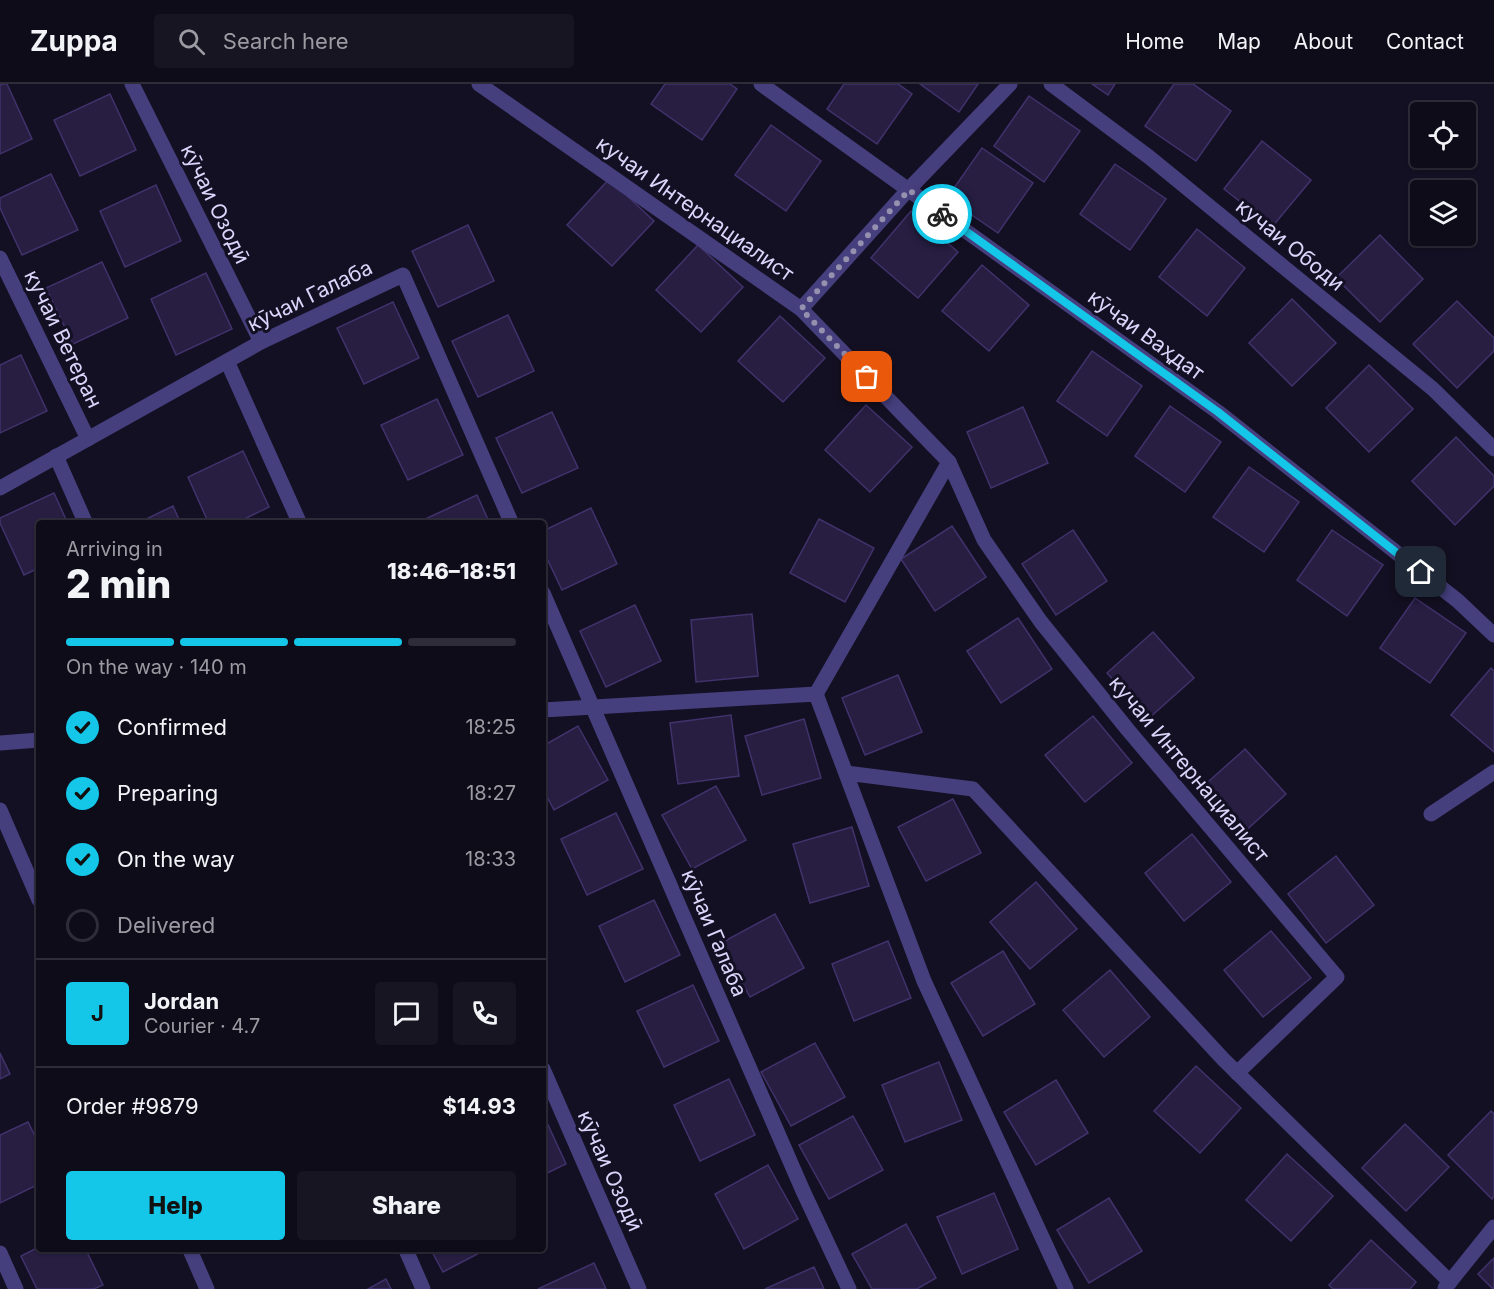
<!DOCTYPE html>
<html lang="en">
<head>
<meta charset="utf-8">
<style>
  body { margin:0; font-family:Inter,sans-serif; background:#181523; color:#f1f3f6; height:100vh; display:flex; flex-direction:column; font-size:22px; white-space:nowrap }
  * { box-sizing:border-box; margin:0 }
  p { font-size:20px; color:#9b9ba2 }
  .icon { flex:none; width:33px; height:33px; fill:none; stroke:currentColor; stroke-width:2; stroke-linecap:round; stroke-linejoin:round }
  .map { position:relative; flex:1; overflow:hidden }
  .details { position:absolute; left:36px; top:436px; width:510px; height:732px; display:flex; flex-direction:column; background:#0f0c1a; border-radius:6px; box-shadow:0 2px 4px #0004,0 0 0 2px #2f2c39 }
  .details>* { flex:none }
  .buttons { position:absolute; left:1410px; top:18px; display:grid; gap:12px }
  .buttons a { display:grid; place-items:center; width:66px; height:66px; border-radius:6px; background:#0f0c1a; box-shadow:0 2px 4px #0004,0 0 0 2px #2f2c39; font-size:30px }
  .pin { position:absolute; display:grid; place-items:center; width:51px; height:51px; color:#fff; margin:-26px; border-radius:12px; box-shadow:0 3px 9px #0006 }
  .courier { position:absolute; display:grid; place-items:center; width:60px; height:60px; margin:-30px; border:4px solid #14c7e9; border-radius:50%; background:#fff; color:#222; box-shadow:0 2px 8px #0007 }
  .headline em { font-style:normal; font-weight:800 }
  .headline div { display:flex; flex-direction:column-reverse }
  .headline { display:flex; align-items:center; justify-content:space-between; height:102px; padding:0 30px }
  h1 { font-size:39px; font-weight:800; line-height:45px }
  .bar { display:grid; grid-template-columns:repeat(4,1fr); gap:9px 6px; align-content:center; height:72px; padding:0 30px }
  .bar i { height:8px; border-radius:4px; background:#2f2c39 }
  .bar .selected { background:#14c7e9 }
  .bar p { grid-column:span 4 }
  .line { display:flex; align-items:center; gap:15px; padding:0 30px; border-top:2px solid #2f2c39 }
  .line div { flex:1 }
  .round { display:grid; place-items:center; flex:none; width:63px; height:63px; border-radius:6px; background:#181523 }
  ol { padding:0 30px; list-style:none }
  li { display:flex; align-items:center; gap:18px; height:66px }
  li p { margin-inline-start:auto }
  li .icon { padding:6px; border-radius:50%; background:#14c7e9; color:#111; stroke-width:4 }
  li:last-child { color:#9b9ba2 }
  li i { width:33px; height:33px; border:3px solid #2f2c39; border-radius:50% }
  .cta { display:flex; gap:12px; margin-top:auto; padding:12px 30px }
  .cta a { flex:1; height:69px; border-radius:6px; background:#14c7e9; color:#111; font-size:24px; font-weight:800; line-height:69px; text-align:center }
  .cta a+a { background:#181523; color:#f1f3f6 }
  header { display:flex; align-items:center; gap:36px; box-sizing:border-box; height:84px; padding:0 30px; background:#0f0c1a; border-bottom:2px solid #2f2c39 }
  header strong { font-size:28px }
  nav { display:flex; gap:33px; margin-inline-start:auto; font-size:21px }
  .search { width:420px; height:54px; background:#181523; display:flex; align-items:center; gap:15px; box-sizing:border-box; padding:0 21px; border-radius:6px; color:#9b9ba2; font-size:22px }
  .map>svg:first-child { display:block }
</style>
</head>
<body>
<header>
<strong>Zuppa</strong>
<div class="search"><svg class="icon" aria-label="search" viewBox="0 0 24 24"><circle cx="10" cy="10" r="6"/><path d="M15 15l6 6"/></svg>Search here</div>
<nav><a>Home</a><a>Map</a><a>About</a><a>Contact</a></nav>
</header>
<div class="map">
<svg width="1494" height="1205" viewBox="0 0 1494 1205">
  <rect width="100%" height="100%" fill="#141023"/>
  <g fill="#271e42" stroke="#41326c" stroke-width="1.5">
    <path d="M 3,0 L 7,0 L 32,55 L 0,70 L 0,1 Z"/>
    <path d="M 665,0 L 730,0 L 737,5 L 702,56 L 651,20 Z"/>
    <path d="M 844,0 L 898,0 L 912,10 L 877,60 L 827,25 Z"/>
    <path d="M 920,0 L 978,0 L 959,28 Z"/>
    <path d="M 1092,0 L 1115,0 L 1108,11 Z"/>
    <path d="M 1174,0 L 1193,0 L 1231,27 L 1196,77 L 1145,42 Z"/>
    <path d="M 110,10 L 136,66 L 80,92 L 54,36 Z"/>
    <path d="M 1029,12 L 1080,47 L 1044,98 L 994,62 Z"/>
    <path d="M 771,41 L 821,77 L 786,127 L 735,91 Z"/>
    <path d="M 1262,57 L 1311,96 L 1272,143 L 1224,105 Z"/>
    <path d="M 982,64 L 1033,99 L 998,149 L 947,114 Z"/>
    <path d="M 1115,80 L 1166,115 L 1130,166 L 1080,130 Z"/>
    <path d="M 51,90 L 78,146 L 22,171 L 0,124 L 0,114 Z"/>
    <path d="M 609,95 L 654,137 L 612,182 L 567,141 Z"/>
    <path d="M 156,101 L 181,157 L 125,183 L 100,127 Z"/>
    <path d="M 911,127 L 958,168 L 918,214 L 871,174 Z"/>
    <path d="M 468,141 L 494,197 L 438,223 L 412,167 Z"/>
    <path d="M 1197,145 L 1245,184 L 1207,232 L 1159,193 Z"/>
    <path d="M 1380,151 L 1423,195 L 1380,238 L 1336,194 Z"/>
    <path d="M 698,161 L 743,203 L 701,248 L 656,206 Z"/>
    <path d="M 102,178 L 128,234 L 73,260 L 46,204 Z"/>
    <path d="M 982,181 L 1029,221 L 989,267 L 942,227 Z"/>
    <path d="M 206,189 L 232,245 L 176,271 L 151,215 Z"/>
    <path d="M 1292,215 L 1336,259 L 1292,302 L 1249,259 Z"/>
    <path d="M 1457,217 L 1494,254 L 1494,267 L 1457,304 L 1413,260 Z"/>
    <path d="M 393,218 L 419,274 L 364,300 L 337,244 Z"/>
    <path d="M 508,231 L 534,287 L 478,313 L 452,257 Z"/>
    <path d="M 780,232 L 825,274 L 783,318 L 738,277 Z"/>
    <path d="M 1092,267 L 1142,302 L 1107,352 L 1057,317 Z"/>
    <path d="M 21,271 L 47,327 L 0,349 L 0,281 Z"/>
    <path d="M 1369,281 L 1413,325 L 1369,368 L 1326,324 Z"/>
    <path d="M 437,315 L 463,371 L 408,396 L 381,341 Z"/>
    <path d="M 866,321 L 912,363 L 870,408 L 825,366 Z"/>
    <path d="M 1170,322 L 1221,358 L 1185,408 L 1135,372 Z"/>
    <path d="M 1023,323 L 1048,379 L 991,404 L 967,348 Z"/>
    <path d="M 552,328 L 578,384 L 522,409 L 496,354 Z"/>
    <path d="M 1456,353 L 1494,392 L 1494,402 L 1455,441 L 1412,397 Z"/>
    <path d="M 243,367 L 269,423 L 234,440 L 209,440 L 188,393 Z"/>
    <path d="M 1249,383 L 1299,418 L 1264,468 L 1213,433 Z"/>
    <path d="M 54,409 L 68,440 L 39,440 L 39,484 L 24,491 L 0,439 L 0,434 Z"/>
    <path d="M 477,411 L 490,440 L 422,440 L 421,437 Z"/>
    <path d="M 173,422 L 181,440 L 136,440 Z"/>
    <path d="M 591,424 L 617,480 L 562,506 L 543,466 L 543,447 Z"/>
    <path d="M 819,435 L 874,464 L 845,518 L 790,489 Z"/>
    <path d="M 952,442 L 986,493 L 935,527 L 901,475 Z"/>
    <path d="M 1073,446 L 1107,497 L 1056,531 L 1022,480 Z"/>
    <path d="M 1332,446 L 1383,481 L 1347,532 L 1297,496 Z"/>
    <path d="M 1415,514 L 1466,549 L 1430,599 L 1380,564 Z"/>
    <path d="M 635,521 L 661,577 L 606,603 L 580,547 Z"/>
    <path d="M 752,530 L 758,592 L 696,598 L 691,536 Z"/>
    <path d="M 1018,534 L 1052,585 L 1001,619 L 967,567 Z"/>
    <path d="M 1153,548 L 1194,594 L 1148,635 L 1107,589 Z"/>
    <path d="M 1491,584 L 1494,587 L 1494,668 L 1451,631 Z"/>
    <path d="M 898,591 L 922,648 L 865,671 L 842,614 Z"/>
    <path d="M 731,631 L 739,692 L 678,700 L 670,639 Z"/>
    <path d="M 1093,632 L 1132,679 L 1085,718 L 1045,671 Z"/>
    <path d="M 804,635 L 821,694 L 762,711 L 745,652 Z"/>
    <path d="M 578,642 L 608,696 L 554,726 L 543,705 L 543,662 Z"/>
    <path d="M 1245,665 L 1286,710 L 1241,751 L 1200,705 Z"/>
    <path d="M 716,702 L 746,756 L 692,785 L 662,731 Z"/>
    <path d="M 953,715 L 981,769 L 926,797 L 898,743 Z"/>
    <path d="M 616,729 L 643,785 L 587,811 L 561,755 Z"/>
    <path d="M 852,743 L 869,802 L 810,819 L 793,760 Z"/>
    <path d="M 1192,750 L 1231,798 L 1184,837 L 1145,789 Z"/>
    <path d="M 1336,772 L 1374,821 L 1326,859 L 1288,810 Z"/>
    <path d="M 1036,798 L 1077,845 L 1030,885 L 990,838 Z"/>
    <path d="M 654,816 L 680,871 L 625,898 L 599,842 Z"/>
    <path d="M 775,830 L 804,884 L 750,913 L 721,859 Z"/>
    <path d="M 1271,847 L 1311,894 L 1263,933 L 1224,886 Z"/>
    <path d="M 888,857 L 911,914 L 854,937 L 832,880 Z"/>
    <path d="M 1003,867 L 1035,920 L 983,952 L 951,899 Z"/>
    <path d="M 1110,886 L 1150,933 L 1104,973 L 1063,926 Z"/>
    <path d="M 693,901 L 719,957 L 664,983 L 637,927 Z"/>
    <path d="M 815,959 L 845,1013 L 791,1042 L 761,988 Z"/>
    <path d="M 0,969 L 10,990 L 0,995 Z"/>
    <path d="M 939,978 L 962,1036 L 905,1058 L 882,1001 Z"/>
    <path d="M 1196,982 L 1241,1024 L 1200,1069 L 1154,1027 Z"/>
    <path d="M 729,995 L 755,1051 L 700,1077 L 674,1021 Z"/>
    <path d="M 1056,996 L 1088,1049 L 1036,1081 L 1004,1028 Z"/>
    <path d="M 1491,1027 L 1494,1030 L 1494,1112 L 1492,1115 L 1448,1071 Z"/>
    <path d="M 543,1030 L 566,1080 L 543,1091 Z"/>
    <path d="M 853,1032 L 883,1086 L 829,1115 L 799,1061 Z"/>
    <path d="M 28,1038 L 39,1060 L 39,1100 L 0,1119 L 0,1051 Z"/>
    <path d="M 1405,1040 L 1449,1083 L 1406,1127 L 1362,1084 Z"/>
    <path d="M 1287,1070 L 1333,1112 L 1291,1157 L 1246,1116 Z"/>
    <path d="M 768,1081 L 798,1135 L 744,1165 L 715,1110 Z"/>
    <path d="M 994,1109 L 1018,1165 L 962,1190 L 937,1133 Z"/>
    <path d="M 1109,1114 L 1142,1167 L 1089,1199 L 1057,1146 Z"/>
    <path d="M 906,1140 L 936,1194 L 917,1205 L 872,1205 L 852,1170 Z"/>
    <path d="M 1371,1156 L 1416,1198 L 1410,1205 L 1333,1205 L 1329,1201 Z"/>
    <path d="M 39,1163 L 39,1166 L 86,1166 L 103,1201 L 94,1205 L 37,1205 L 21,1172 Z"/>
    <path d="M 431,1166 L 485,1166 L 443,1188 Z"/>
    <path d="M 1494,1174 L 1494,1205 L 1493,1205 L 1478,1190 Z"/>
    <path d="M 594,1179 L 606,1205 L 538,1205 Z"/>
    <path d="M 814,1183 L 824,1205 L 765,1205 Z"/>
    <path d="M 386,1195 L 391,1205 L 368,1205 Z"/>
  </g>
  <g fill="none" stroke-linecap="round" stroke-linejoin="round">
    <g stroke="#453f7e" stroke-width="15">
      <path d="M 132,0 L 261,258"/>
      <path d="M 479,0 L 801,225 L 949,378 L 816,610"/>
      <path d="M 761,0 L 1218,328 L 1458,517 L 1494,551"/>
      <path d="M 1051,0 L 1149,73 L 1433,305 L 1494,365"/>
      <path d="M 0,174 L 88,355"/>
      <path d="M 801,225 L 908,106 L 1010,0"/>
      <path d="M 227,277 L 300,440"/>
      <path d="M 56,372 L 86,440"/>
      <path d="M 949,378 L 984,456 L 1041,538 L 1128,646 L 1337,893 L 1237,989"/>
      <path d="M 0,404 L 261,258 L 403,191 L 512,440"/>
      <path d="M 543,509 L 803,1107 L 849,1205"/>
      <path d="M 543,626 L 816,610 L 924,897 L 1066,1205"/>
      <path d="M 0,659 L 39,656"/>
      <path d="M 846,689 L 973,705 L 1223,975 L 1450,1198"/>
      <path d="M 0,726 L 39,816"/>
      <path d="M 1431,730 L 1494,688"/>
      <path d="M 543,985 L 639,1205"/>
      <path d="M 190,1166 L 207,1205"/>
      <path d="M 406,1166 L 423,1205"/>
      <path d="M 0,1169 L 16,1205"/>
      <path d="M 1445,1204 L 1494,1143"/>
    </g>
  </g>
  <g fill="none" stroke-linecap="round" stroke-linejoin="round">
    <path stroke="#9690af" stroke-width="6" stroke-dasharray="0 10.8" d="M 867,293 L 801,225 L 909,106 L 942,130"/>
    <path stroke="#14c7e9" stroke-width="8" d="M 942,130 L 1218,328 L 1421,488"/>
  </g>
  <g text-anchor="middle" stroke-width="6" stroke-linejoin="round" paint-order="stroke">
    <g font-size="21" fill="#dcd5fb" stroke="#141023">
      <text transform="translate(215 120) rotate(64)" y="7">кӯчаи Озодӣ</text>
      <text transform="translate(695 125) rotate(35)" y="7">кучаи Интернациалист</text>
      <text transform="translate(1290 161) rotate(39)" y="7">кучаи Ободи</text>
      <text transform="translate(310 212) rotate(-26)" y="7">кӯчаи Галаба</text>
      <text transform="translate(1146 251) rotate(36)" y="7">кӯчаи Ваҳдат</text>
      <text transform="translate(63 255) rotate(64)" y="7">кучаи Ветеран</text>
      <text transform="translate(1189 685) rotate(50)" y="7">кучаи Интернациалист</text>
      <text transform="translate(714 849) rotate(67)" y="7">кӯчаи Галаба</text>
      <text transform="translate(610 1087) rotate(66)" y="7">кӯчаи Озодӣ</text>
    </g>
  </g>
</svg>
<div class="buttons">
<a><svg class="icon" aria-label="locate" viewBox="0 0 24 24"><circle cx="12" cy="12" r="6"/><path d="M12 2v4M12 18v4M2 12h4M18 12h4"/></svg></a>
<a><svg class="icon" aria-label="layers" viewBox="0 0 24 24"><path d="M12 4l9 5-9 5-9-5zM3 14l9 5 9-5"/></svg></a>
</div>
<div class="pin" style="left:867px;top:293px;background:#ea580c"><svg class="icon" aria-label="bag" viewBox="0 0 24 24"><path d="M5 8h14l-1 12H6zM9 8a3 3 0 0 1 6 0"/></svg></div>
<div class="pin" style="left:1421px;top:488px;background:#1f2937"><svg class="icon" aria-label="home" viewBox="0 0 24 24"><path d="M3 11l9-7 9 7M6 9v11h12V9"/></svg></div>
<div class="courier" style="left:942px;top:130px"><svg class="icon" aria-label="bike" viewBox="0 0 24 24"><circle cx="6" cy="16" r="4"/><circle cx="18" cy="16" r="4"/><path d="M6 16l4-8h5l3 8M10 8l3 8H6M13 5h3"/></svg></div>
<section class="details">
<div class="headline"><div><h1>2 min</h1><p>Arriving in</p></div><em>18:46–18:51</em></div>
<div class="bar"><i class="selected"></i><i class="selected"></i><i class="selected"></i><i></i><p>On the way · 140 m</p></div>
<ol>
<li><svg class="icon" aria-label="check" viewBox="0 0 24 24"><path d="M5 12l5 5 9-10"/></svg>Confirmed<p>18:25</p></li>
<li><svg class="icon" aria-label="check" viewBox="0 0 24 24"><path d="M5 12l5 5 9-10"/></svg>Preparing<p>18:27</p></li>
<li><svg class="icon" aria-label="check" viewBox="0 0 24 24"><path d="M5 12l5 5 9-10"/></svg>On the way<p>18:33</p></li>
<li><i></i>Delivered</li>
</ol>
<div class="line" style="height:108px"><b class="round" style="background:#14c7e9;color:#111">J</b><div><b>Jordan</b><p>Courier · 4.7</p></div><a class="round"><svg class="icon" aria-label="chat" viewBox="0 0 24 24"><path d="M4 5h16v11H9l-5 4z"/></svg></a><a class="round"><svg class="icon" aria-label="phone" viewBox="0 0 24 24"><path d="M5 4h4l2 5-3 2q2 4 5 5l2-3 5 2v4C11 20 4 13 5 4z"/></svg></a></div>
<div class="line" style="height:78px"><div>Order #9879</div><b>$14.93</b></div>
<div class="cta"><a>Help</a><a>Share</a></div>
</section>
</div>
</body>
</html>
